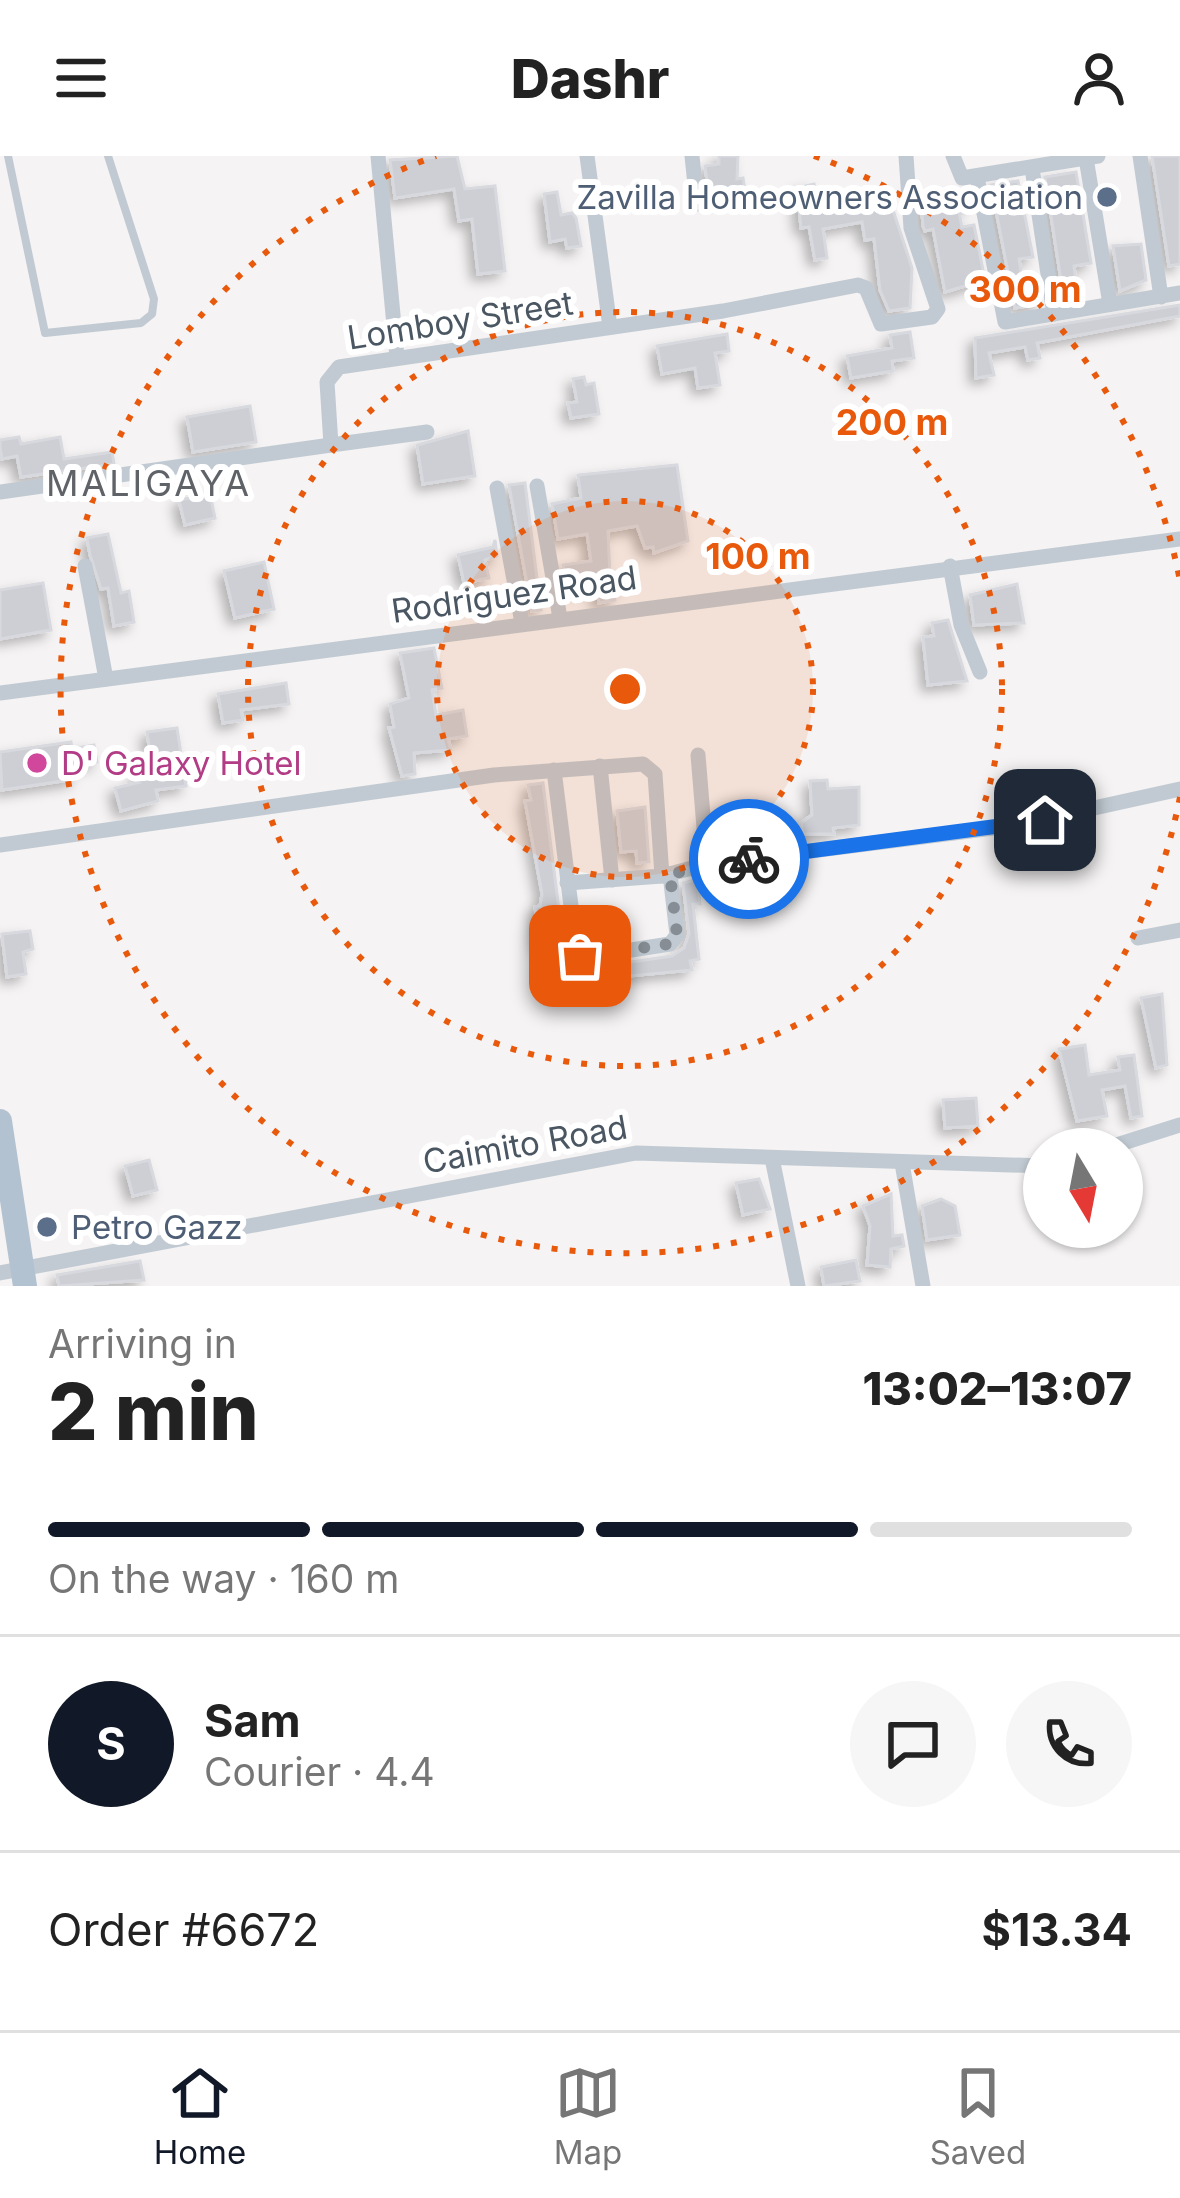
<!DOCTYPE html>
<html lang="en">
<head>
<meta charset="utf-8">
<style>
  body { margin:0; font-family:Inter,sans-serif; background:#f6f6f6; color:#222; height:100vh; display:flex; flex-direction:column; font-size:45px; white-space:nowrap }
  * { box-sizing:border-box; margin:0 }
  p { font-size:39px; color:#767676 }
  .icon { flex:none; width:66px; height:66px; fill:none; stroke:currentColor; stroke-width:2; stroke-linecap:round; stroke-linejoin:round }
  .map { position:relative; height:1130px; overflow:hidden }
  .side { display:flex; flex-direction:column; background:#fff; flex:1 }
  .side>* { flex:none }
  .needle { width:78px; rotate:170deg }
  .tools { position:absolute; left:1023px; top:972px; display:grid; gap:24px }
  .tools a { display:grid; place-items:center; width:120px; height:120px; border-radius:50%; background:#fff; box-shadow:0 3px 9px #0004; font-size:60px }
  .pin { position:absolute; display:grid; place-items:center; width:102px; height:102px; color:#fff; margin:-51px; border-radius:24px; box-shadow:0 6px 18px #0006 }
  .courier { position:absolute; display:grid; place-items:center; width:120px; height:120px; margin:-60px; border:9px solid #1a73e8; border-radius:50%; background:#fff; color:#222; box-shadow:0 3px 15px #0007 }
  .summary em { font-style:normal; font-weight:800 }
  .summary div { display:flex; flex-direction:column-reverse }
  .summary { display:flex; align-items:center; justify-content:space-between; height:204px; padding:0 48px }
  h1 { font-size:78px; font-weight:800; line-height:90px }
  .bar { display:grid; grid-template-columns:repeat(4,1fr); gap:18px 12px; align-content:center; height:144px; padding:0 48px }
  .bar i { height:15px; border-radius:9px; background:#e0e0e0 }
  .bar .on { background:#111827 }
  .bar p { grid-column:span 4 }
  .line { display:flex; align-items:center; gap:30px; padding:0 48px; border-top:3px solid #e0e0e0 }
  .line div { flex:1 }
  .round { display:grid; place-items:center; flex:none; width:126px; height:126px; border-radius:63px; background:#f6f6f6 }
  header { display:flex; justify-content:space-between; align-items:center; height:156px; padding:0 48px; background:#fff; font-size:54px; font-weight:800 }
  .menu { display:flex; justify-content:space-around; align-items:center; height:168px; border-top:3px solid #e0e0e0; background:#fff; font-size:33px; color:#767676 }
  .menu a { display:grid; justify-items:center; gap:6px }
  .menu .on { color:#111827 }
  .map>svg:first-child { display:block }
</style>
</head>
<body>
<header><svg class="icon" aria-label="menu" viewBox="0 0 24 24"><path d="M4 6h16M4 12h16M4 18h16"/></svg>Dashr<svg class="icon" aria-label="person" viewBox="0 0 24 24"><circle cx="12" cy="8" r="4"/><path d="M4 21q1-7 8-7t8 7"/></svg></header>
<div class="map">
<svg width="1180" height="1130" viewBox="0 0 1180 1130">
  <defs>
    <filter id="shadow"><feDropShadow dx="-6" dy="6" stdDeviation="6" flood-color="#0004"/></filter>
  </defs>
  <rect width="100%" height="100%" fill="#f5f3f3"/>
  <g fill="#cdcfd5" stroke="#d7d9de" stroke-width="3" filter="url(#shadow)">
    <path d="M 457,0 L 465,33 L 495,30 L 505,115 L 478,118 L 472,63 L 459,65 L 454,33 L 395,42 L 390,4 Z"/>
    <path d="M 719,0 L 738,0 L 737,23 L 743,22 L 745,35 L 709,40 L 705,10 L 719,8 Z"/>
    <path d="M 1152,0 L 1180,0 L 1180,108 L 1169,110 Z"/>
    <path d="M 1076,16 L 1091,107 L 1074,110 L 1078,142 L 1064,144 L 1045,21 Z"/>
    <path d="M 1018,25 L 1033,101 L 1019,103 L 1022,123 L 1025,137 L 1038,134 L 1040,148 L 1015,152 L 991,29 Z"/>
    <path d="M 814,28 L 818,50 L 875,42 L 877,50 L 891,48 L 912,112 L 910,152 L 889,155 L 880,134 L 874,83 L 865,84 L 862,66 L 823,73 L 827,102 L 815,104 L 809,71 L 801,72 L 797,32 Z"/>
    <path d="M 557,36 L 561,59 L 572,57 L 576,62 L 581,90 L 567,92 L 565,83 L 550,86 L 544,38 Z"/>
    <path d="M 955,36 L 968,36 L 970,49 L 958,52 L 962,71 L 974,69 L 985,124 L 945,136 L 933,73 L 925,75 L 923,70 L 921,44 Z"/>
    <path d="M 1141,88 L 1146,124 L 1120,135 L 1113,90 Z"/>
    <path d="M 1180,149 L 1180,160 L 1037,187 L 1040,202 L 1028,204 L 1025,191 L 989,197 L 994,219 L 976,222 L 975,182 Z"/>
    <path d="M 910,176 L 914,202 L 892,205 L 893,215 L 851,222 L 847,200 L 892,192 L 890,179 Z"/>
    <path d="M 727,178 L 729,195 L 715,197 L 720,229 L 698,232 L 695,212 L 662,218 L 657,190 Z"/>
    <path d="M 584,221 L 586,229 L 594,227 L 599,258 L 571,262 L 568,247 L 577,246 L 573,223 Z"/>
    <path d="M 250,250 L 256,286 L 193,296 L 187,261 Z"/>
    <path d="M 468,275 L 475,320 L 423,328 L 417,289 Z"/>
    <path d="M 19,281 L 21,288 L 60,281 L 64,303 L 112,296 L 114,308 L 21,321 L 17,300 L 2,303 L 0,291 L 0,284 Z"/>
    <path d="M 677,309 L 688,385 L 654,397 L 653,391 L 645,392 L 637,370 L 608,375 L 610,420 L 621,418 L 623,429 L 613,431 L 615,444 L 599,447 L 596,427 L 567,432 L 563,409 L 591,405 L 587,378 L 558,383 L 552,348 L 581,342 L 578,319 Z"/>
    <path d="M 525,327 L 541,454 L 532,455 L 509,329 Z"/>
    <path d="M 210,338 L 215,362 L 185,369 L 179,344 Z"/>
    <path d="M 108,378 L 121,437 L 129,435 L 134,466 L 114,470 L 108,432 L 101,433 L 90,399 L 87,382 Z"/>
    <path d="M 495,384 L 497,400 L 485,404 L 489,422 L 464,427 L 458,399 L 493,391 Z"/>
    <path d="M 264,406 L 274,453 L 235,462 L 224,415 Z"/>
    <path d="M 43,427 L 51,474 L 0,483 L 0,434 Z"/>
    <path d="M 1017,428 L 1024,467 L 974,469 L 970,439 Z"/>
    <path d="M 948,464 L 967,525 L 928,529 L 923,481 L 934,480 L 932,467 Z"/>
    <path d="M 434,492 L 442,532 L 432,534 L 436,559 L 463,554 L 467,580 L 448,583 L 451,594 L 414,597 L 415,618 L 402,620 L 389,572 L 394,571 L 390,548 L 409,542 L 400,497 Z"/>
    <path d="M 286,527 L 289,548 L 241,554 L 243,564 L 223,567 L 218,538 Z"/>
    <path d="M 177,572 L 186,630 L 156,634 L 158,645 L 121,655 L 115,632 L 140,626 L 138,614 L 152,612 L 147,576 Z"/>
    <path d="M 71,586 L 72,593 L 94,589 L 97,606 L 74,610 L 76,623 L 2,634 L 0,596 Z"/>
    <path d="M 827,624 L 828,633 L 859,631 L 859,669 L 833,672 L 834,678 L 803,678 L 801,667 L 812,659 L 810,625 Z"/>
    <path d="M 543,627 L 563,786 L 540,790 L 535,751 L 540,750 L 542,738 L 525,645 L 531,644 L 528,629 Z"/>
    <path d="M 645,651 L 649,706 L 637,707 L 636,695 L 621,696 L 617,655 Z"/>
    <path d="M 698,723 L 700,748 L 693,748 L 699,803 L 690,805 L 692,814 L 620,821 L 617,808 L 672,800 L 684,792 L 689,778 L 683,727 Z"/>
    <path d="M 30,775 L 33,793 L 23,796 L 26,818 L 7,821 L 2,778 Z"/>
    <path d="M 1162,838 L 1167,909 L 1156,912 L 1141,842 Z"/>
    <path d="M 1085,889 L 1089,919 L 1120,914 L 1118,901 L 1134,899 L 1142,960 L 1131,962 L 1125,930 L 1102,934 L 1107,960 L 1077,965 L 1059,893 Z"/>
    <path d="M 976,942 L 978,970 L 945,972 L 943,944 Z"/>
    <path d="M 149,1004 L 157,1034 L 133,1040 L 125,1010 Z"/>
    <path d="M 759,1023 L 770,1053 L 743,1059 L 736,1027 Z"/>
    <path d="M 891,1038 L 893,1080 L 902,1079 L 904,1090 L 891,1093 L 890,1111 L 867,1109 L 870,1070 L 863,1050 Z"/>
    <path d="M 941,1043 L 955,1050 L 960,1079 L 927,1084 L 922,1050 Z"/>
    <path d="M 856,1104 L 860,1125 L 824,1130 L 821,1111 Z"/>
    <path d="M 140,1105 L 144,1124 L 59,1130 L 57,1119 Z"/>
  </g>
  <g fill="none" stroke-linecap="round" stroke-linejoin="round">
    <path stroke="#c1cad2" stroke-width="8" d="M 8,0 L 45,177 L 141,167 L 152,158 L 154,143 L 108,0"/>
    <g stroke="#c1cad2" stroke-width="15">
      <path d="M 378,0 L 397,201"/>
      <path d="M 587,0 L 610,171"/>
      <path d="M 692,0 L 697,48"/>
      <path d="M 953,0 L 962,22 L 1098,0"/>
      <path d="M 1140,0 L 1161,141"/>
      <path d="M 1086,2 L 1110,148"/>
      <path d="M 1032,12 L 1054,158"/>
      <path d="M 977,21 L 1005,166 L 1180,137"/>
      <path d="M 331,289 L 427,276"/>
      <path d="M 537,330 L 560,462"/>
      <path d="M 497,332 L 522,467"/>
      <path d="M 0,336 L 331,289 L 327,226 L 339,211 L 723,155 L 858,129 L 866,132 L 881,168 L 932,161 L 938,153 L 911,72 L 906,0"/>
      <path d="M 85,410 L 106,523"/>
      <path d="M 950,410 L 961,469 L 980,516"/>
      <path d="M 0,537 L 1180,383"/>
      <path d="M 698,599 L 707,708"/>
      <path d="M 600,610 L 612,724"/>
      <path d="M 554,614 L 577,798 L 586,801 L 670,788 L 677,779 L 670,718"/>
      <path d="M 0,689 L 494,619 L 643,608 L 655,618 L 662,720"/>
      <path d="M 567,727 L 662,720 L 707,708 L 1017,669 L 1180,633"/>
      <path d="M 1138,782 L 1180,774"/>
      <path d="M 1104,993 L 1180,969"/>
      <path d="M 772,1002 L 798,1130"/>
      <path d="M 902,1007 L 923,1130"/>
      <path d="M 0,1117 L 636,997 L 1044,1010"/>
    </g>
    <path stroke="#b3c2d1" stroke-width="24" d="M 0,965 L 25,1130"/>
  </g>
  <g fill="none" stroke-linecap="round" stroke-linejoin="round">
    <path stroke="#868d94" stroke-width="12" stroke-dasharray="0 21.6" d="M 580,800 L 670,788 L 677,779 L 670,718 L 749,703"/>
    <path stroke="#1a73e8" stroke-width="15" d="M 749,703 L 1045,664"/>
  </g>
  <circle cx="625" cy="533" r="188" fill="#e8590c" fill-opacity=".12"/>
  <g fill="none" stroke="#e8590c" stroke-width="6" stroke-dasharray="6 12">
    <circle cx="625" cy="533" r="188"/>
    <circle cx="625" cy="533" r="377"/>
    <path d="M1180 641A565 565 0 1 1 436 0M814 0A565 565 0 0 1 1180 425"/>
  </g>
  <g fill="#5c6f8a" stroke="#fff" stroke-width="4.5">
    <circle cx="1107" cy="41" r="12"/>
    <circle cx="47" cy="1071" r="12"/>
  </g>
  <circle fill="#d1479c" stroke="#fff" stroke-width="4.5" cx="37" cy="607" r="12"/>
  <g text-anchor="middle" stroke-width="12" stroke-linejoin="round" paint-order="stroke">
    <g font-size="33" fill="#4e5e75" stroke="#fff" text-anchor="end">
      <text x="1083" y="53">Zavilla Homeowners Association</text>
      <text x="71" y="1083" text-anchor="start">Petro Gazz</text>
    </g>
    <g font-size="33" fill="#4a5661" stroke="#fff">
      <text transform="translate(460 164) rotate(-9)" y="12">Lomboy Street</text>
      <text transform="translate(514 438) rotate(-8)" y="12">Rodriguez Road</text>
      <text transform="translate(525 988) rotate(-10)" y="12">Caimito Road</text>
    </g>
    <g font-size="33" fill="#b23c85" stroke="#fff" text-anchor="start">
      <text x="61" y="619">D' Galaxy Hotel</text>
    </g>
    <g font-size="36" letter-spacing="3" fill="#5f6368" stroke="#fff">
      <text x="149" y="340">MALIGAYA</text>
    </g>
  </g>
  <circle cx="625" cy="533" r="18" fill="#e8590c" stroke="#fff" stroke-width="6"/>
  <g font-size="36" text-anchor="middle" font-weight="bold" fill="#e8590c" stroke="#fff" stroke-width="12" stroke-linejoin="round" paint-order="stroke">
    <text x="1025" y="146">300 m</text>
    <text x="892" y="279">200 m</text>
    <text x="758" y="413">100 m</text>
  </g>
</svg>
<div class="tools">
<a><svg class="needle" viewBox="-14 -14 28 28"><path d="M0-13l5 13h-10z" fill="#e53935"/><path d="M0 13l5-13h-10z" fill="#767676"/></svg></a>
</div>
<div class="pin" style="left:580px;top:800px;background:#ea580c"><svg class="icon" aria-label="bag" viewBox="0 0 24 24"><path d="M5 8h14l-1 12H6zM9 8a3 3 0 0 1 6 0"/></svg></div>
<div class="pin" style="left:1045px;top:664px;background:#1f2937"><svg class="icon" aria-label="home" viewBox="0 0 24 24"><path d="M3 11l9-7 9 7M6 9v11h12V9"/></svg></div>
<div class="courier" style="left:749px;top:703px"><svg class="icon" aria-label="bike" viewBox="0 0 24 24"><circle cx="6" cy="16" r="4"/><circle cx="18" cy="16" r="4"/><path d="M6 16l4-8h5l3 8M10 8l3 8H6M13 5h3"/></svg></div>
</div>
<section class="side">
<div class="summary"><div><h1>2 min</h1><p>Arriving in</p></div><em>13:02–13:07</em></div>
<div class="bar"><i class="on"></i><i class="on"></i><i class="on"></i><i></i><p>On the way · 160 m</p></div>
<div class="line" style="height:216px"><b class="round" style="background:#111827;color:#fff">S</b><div><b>Sam</b><p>Courier · 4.4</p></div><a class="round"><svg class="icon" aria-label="chat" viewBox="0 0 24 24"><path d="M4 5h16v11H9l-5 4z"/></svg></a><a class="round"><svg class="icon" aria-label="phone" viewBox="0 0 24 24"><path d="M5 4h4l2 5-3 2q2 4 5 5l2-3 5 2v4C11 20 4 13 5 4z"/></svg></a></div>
<div class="line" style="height:156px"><div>Order #6672</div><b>$13.34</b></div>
</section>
<nav class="menu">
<a class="on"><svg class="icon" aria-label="home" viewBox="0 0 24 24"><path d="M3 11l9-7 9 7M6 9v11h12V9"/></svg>Home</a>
<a><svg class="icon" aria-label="map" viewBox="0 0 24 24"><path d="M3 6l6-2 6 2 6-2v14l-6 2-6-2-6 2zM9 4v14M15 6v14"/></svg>Map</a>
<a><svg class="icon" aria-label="saved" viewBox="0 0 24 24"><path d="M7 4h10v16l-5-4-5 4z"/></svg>Saved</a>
</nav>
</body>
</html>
